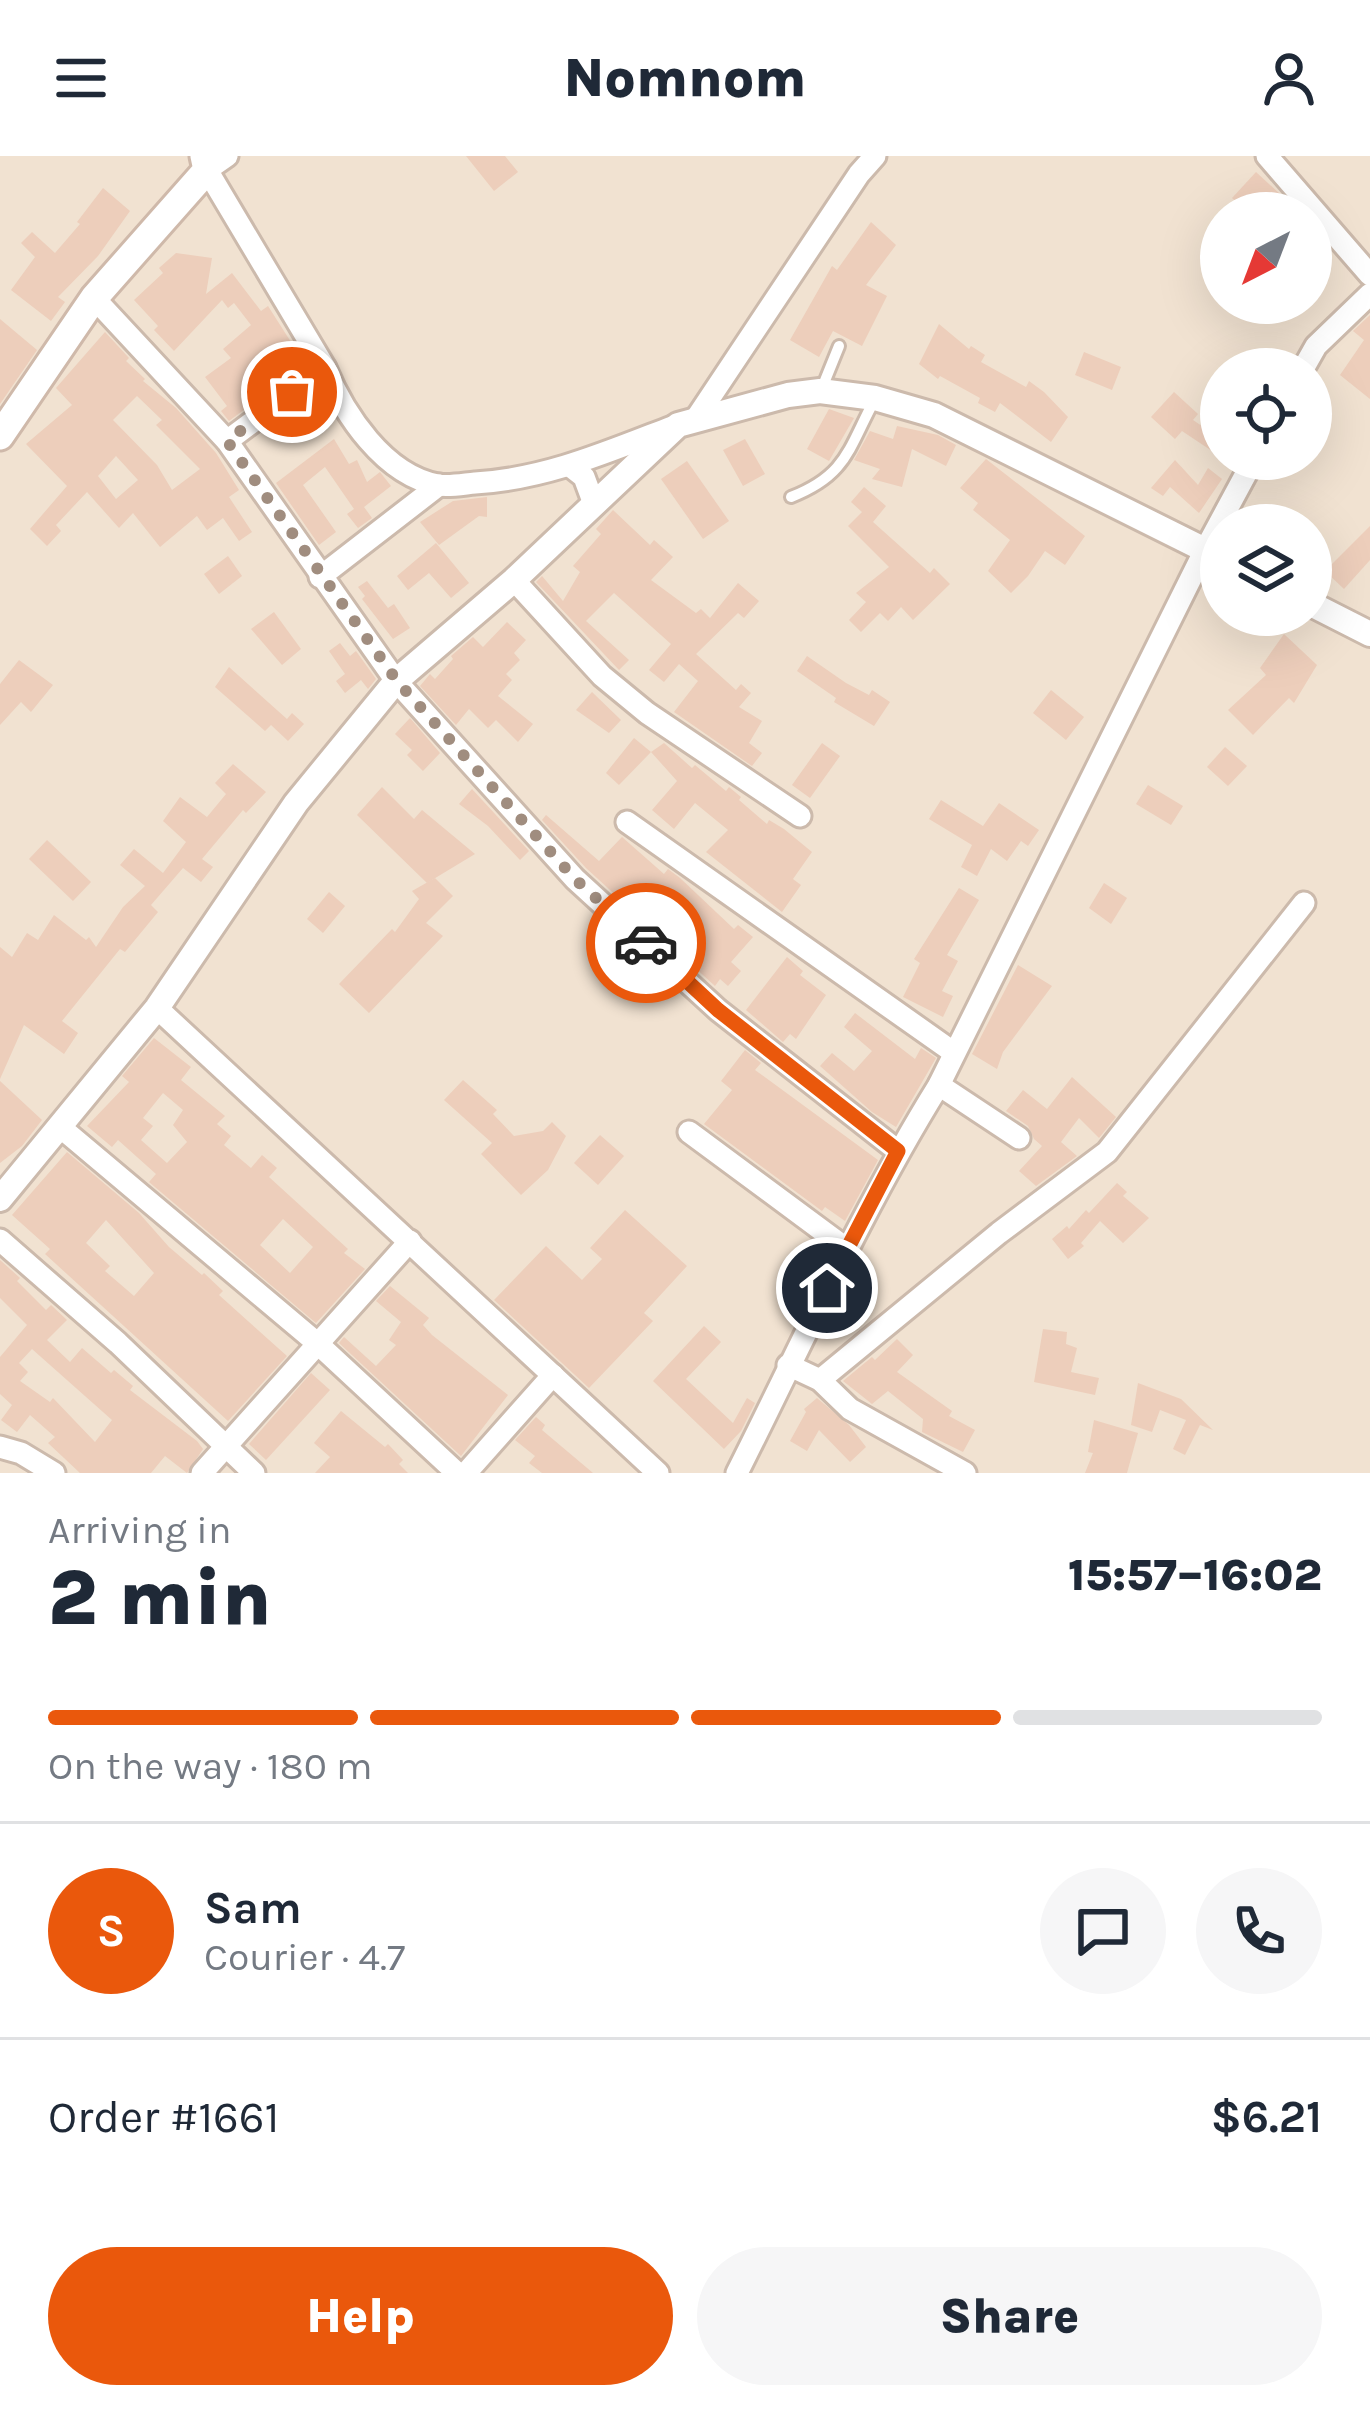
<!DOCTYPE html>
<html lang="en">
<head>
<meta charset="utf-8">
<style>
  body { margin:0; font-family:Karla,sans-serif; background:#f6f6f7; color:#1f2937; height:100vh; display:flex; flex-direction:column; font-size:45px; white-space:nowrap }
  * { box-sizing:border-box; margin:0 }
  p { font-size:39px; color:#747a83 }
  .icon { flex:none; width:66px; height:66px; fill:none; stroke:currentColor; stroke-width:2; stroke-linecap:round; stroke-linejoin:round }
  .map { position:relative; height:1317px; overflow:hidden }
  .panel { display:flex; flex-direction:column; background:#fff; flex:1 }
  .panel>* { flex:none }
  .needle { width:78px; rotate:222deg }
  .fabs { position:absolute; left:1200px; top:36px; display:grid; gap:24px }
  .fabs a { display:grid; place-items:center; width:132px; height:132px; border-radius:50%; background:#fff; box-shadow:0 12px 48px #0002; font-size:60px }
  .pin { position:absolute; display:grid; place-items:center; width:102px; height:102px; color:#fff; margin:-51px; border:6px solid #fff; border-radius:50%; box-shadow:0 3px 12px #0007 }
  .courier { position:absolute; display:grid; place-items:center; width:120px; height:120px; margin:-60px; border:9px solid #ea580c; border-radius:50%; background:#fff; color:#222; box-shadow:0 3px 15px #0007 }
  .head em { font-style:normal; font-weight:800 }
  .head div { display:flex; flex-direction:column-reverse }
  .head { display:flex; align-items:center; justify-content:space-between; height:204px; padding:0 48px }
  h1 { font-size:78px; font-weight:800; line-height:90px }
  .bar { display:grid; grid-template-columns:repeat(4,1fr); gap:18px 12px; align-content:center; height:144px; padding:0 48px }
  .bar i { height:15px; border-radius:9px; background:#e0e1e3 }
  .bar .active { background:#ea580c }
  .bar p { grid-column:span 4 }
  .line { display:flex; align-items:center; gap:30px; padding:0 48px; border-top:3px solid #e0e1e3 }
  .line div { flex:1 }
  .round { display:grid; place-items:center; flex:none; width:126px; height:126px; border-radius:63px; background:#f6f6f7 }
  .button { display:flex; gap:24px; margin-top:auto; padding:24px 48px }
  .button a { flex:1; height:138px; border-radius:72px; background:#ea580c; color:#fff; font-size:48px; font-weight:800; line-height:138px; text-align:center }
  .button a+a { background:#f6f6f7; color:#1f2937 }
  header { display:flex; justify-content:space-between; align-items:center; height:156px; padding:0 48px; background:#fff; font-size:54px; font-weight:800 }
  .map>svg:first-child { display:block }
</style>
</head>
<body>
<header><svg class="icon" aria-label="menu" viewBox="0 0 24 24"><path d="M4 6h16M4 12h16M4 18h16"/></svg>Nomnom<svg class="icon" aria-label="person" viewBox="0 0 24 24"><circle cx="12" cy="8" r="4"/><path d="M4 21q1-7 8-7t8 7"/></svg></header>
<div class="map">
<svg width="1370" height="1317" viewBox="0 0 1370 1317">
  <rect width="100%" height="100%" fill="#faf0e2"/>
  <path fill="#f1e2d1" fill-rule="evenodd" d="M 0,0 L 1370,0 L 1370,1317 L 0,1317 ZM 1221,57 L 1311,57 L 1311,147 L 1221,147 ZM 1221,213 L 1311,213 L 1311,303 L 1221,303 ZM 1221,369 L 1311,369 L 1311,459 L 1221,459 Z"/>
  <g fill="#edcebb" fill-rule="evenodd">
    <path d="M 466,0 L 505,0 L 518,16 L 494,35 Z"/>
    <path d="M 1256,16 L 1280,38 L 1297,57 L 1249,57 L 1232,42 Z"/>
    <path d="M 103,32 L 130,55 L 98,100 L 58,141 L 65,146 L 51,165 L 11,134 L 35,101 L 21,87 L 32,76 L 55,97 L 80,68 L 77,66 Z"/>
    <path d="M 871,66 L 896,89 L 866,129 L 887,140 L 862,190 L 833,175 L 819,201 L 790,184 L 832,110 L 837,114 Z"/>
    <path d="M 176,97 L 212,102 L 206,138 L 232,117 L 261,155 L 268,150 L 305,208 L 229,265 L 221,255 L 227,250 L 205,221 L 231,202 L 223,193 L 251,169 L 234,147 L 228,152 L 222,144 L 174,195 L 154,174 L 158,170 L 134,144 L 163,117 L 159,112 Z"/>
    <path d="M 1370,159 L 1370,243 L 1340,219 L 1364,184 L 1353,175 Z"/>
    <path d="M 0,163 L 37,194 L 0,248 Z"/>
    <path d="M 939,168 L 969,193 L 971,190 L 985,199 L 981,206 L 1026,231 L 1029,225 L 1044,236 L 1068,261 L 1051,286 L 1000,247 L 995,256 L 978,247 L 980,242 L 940,220 L 938,223 L 919,208 Z"/>
    <path d="M 105,176 L 129,202 L 126,205 L 145,223 L 143,225 L 176,252 L 216,297 L 239,334 L 229,341 L 252,376 L 239,385 L 223,362 L 207,374 L 197,360 L 160,391 L 133,357 L 119,372 L 87,336 L 56,369 L 61,375 L 47,390 L 30,373 L 67,330 L 26,288 L 72,249 L 56,232 ZM 137,240 L 162,264 L 156,269 L 200,313 L 172,334 L 157,309 L 113,264 ZM 116,300 L 138,324 L 116,343 L 98,320 Z"/>
    <path d="M 1084,196 L 1121,211 L 1112,234 L 1075,219 Z"/>
    <path d="M 1174,236 L 1198,258 L 1193,264 L 1221,283 L 1221,301 L 1182,275 L 1175,283 L 1151,261 Z"/>
    <path d="M 829,253 L 854,262 L 829,305 L 807,293 Z"/>
    <path d="M 897,270 L 938,279 L 956,289 L 946,310 L 912,293 L 902,331 L 872,323 L 880,313 L 854,304 L 870,275 L 893,283 Z"/>
    <path d="M 334,283 L 349,308 L 357,304 L 367,326 L 380,316 L 391,330 L 364,351 L 372,362 L 358,372 L 347,358 L 354,353 L 325,311 L 303,329 L 336,376 L 319,389 L 276,327 Z"/>
    <path d="M 745,283 L 765,318 L 743,330 L 723,294 Z"/>
    <path d="M 986,303 L 1085,380 L 1065,409 L 1045,395 L 1028,420 L 1011,437 L 988,415 L 1010,384 L 973,354 L 978,347 L 960,332 Z"/>
    <path d="M 1175,304 L 1198,329 L 1208,312 L 1222,323 L 1199,357 L 1170,331 L 1163,340 L 1151,332 Z"/>
    <path d="M 687,305 L 729,365 L 703,383 L 661,323 Z"/>
    <path d="M 864,331 L 886,350 L 873,366 L 930,417 L 934,412 L 950,428 L 913,464 L 901,451 L 888,465 L 880,457 L 861,476 L 849,464 L 866,446 L 856,437 L 889,411 L 848,370 L 862,356 L 851,346 Z"/>
    <path d="M 487,341 L 487,361 L 479,360 L 439,389 L 420,366 L 453,345 Z"/>
    <path d="M 613,354 L 650,389 L 654,384 L 673,401 L 651,424 L 696,457 L 701,453 L 710,462 L 738,427 L 759,445 L 744,462 L 738,457 L 696,498 L 736,534 L 741,528 L 751,537 L 739,551 L 762,565 L 749,587 L 762,597 L 752,610 L 674,556 L 698,525 L 679,508 L 664,526 L 649,514 L 671,488 L 614,437 L 586,465 L 629,504 L 619,514 L 536,426 L 542,420 L 563,445 L 580,416 L 573,410 L 601,378 L 596,373 Z"/>
    <path d="M 1370,370 L 1370,404 L 1344,433 L 1325,415 Z"/>
    <path d="M 436,387 L 469,427 L 451,442 L 429,417 L 408,434 L 397,420 Z"/>
    <path d="M 228,400 L 242,420 L 219,438 L 204,418 Z"/>
    <path d="M 367,425 L 388,452 L 394,448 L 410,472 L 393,483 L 362,443 L 365,440 L 358,431 Z"/>
    <path d="M 274,456 L 301,493 L 282,509 L 251,473 Z"/>
    <path d="M 507,466 L 526,484 L 514,497 L 520,504 L 506,518 L 512,524 L 498,540 L 533,568 L 518,586 L 496,564 L 488,572 L 469,553 L 456,569 L 420,530 L 430,518 L 435,523 L 453,503 L 451,500 L 473,481 L 483,491 Z"/>
    <path d="M 1284,478 L 1317,509 L 1294,547 L 1289,542 L 1253,579 L 1228,554 L 1266,519 L 1260,512 Z"/>
    <path d="M 340,487 L 350,500 L 356,495 L 376,523 L 368,533 L 361,524 L 345,537 L 336,525 L 345,518 L 329,495 Z"/>
    <path d="M 807,500 L 846,527 L 869,539 L 872,534 L 890,546 L 874,570 L 834,546 L 836,542 L 797,515 Z"/>
    <path d="M 19,504 L 53,529 L 31,556 L 21,546 L 0,569 L 0,528 Z"/>
    <path d="M 229,511 L 287,563 L 292,557 L 304,568 L 288,585 L 271,569 L 265,575 L 215,531 Z"/>
    <path d="M 1051,534 L 1084,561 L 1066,584 L 1033,557 Z"/>
    <path d="M 592,536 L 621,564 L 609,577 L 576,554 Z"/>
    <path d="M 410,562 L 440,597 L 423,615 L 407,599 L 412,594 L 395,578 Z"/>
    <path d="M 634,582 L 651,596 L 619,629 L 606,617 Z"/>
    <path d="M 664,587 L 692,612 L 695,609 L 726,635 L 729,631 L 741,641 L 739,644 L 767,668 L 769,664 L 784,673 L 812,696 L 793,723 L 801,729 L 782,756 L 706,696 L 728,674 L 695,647 L 674,673 L 652,654 L 677,625 L 651,596 Z"/>
    <path d="M 822,587 L 840,600 L 810,642 L 792,629 Z"/>
    <path d="M 1225,591 L 1247,610 L 1228,630 L 1207,611 Z"/>
    <path d="M 233,608 L 266,636 L 246,657 L 243,654 L 202,703 L 213,711 L 201,726 L 183,712 L 151,749 L 158,756 L 125,796 L 120,793 L 62,865 L 78,877 L 64,898 L 24,869 L 0,923 L 0,791 L 12,801 L 27,777 L 38,784 L 54,759 L 86,784 L 89,781 L 96,791 L 123,751 L 145,730 L 120,709 L 134,693 L 163,717 L 186,686 L 163,665 L 180,641 L 207,661 L 226,638 L 215,627 Z"/>
    <path d="M 1148,629 L 1183,650 L 1171,669 L 1136,648 Z"/>
    <path d="M 382,631 L 414,663 L 422,654 L 475,698 L 427,727 L 357,659 Z"/>
    <path d="M 472,633 L 529,695 L 520,704 L 488,670 L 459,648 Z"/>
    <path d="M 941,644 L 983,670 L 999,647 L 1039,674 L 1028,690 L 1021,685 L 1007,705 L 991,693 L 977,720 L 961,711 L 972,689 L 929,663 Z"/>
    <path d="M 546,659 L 599,705 L 622,681 L 664,718 L 668,713 L 680,722 L 734,773 L 738,769 L 753,781 L 731,806 L 741,815 L 728,830 L 720,823 L 715,830 L 586,712 L 542,664 Z"/>
    <path d="M 47,684 L 91,726 L 73,745 L 29,703 Z"/>
    <path d="M 435,722 L 453,740 L 426,767 L 443,780 L 369,857 L 339,828 L 392,773 L 395,776 L 419,743 L 412,735 Z"/>
    <path d="M 1104,727 L 1127,742 L 1111,768 L 1089,752 Z"/>
    <path d="M 959,732 L 979,744 L 947,799 L 958,805 L 942,835 L 953,840 L 943,861 L 903,841 L 920,807 L 914,803 Z"/>
    <path d="M 329,736 L 345,750 L 323,777 L 307,763 Z"/>
    <path d="M 787,801 L 803,815 L 800,819 L 826,839 L 796,883 L 790,878 L 783,886 L 746,854 Z"/>
    <path d="M 1018,809 L 1052,830 L 1003,896 L 997,913 L 972,898 Z"/>
    <path d="M 855,857 L 915,903 L 921,892 L 936,902 L 896,971 L 872,956 L 820,910 L 832,897 L 854,915 L 872,895 L 844,871 Z"/>
    <path d="M 154,882 L 191,911 L 181,924 L 225,960 L 217,968 L 231,980 L 224,989 L 251,1012 L 262,999 L 277,1012 L 269,1021 L 348,1093 L 344,1097 L 365,1113 L 316,1167 L 149,1026 L 156,1018 L 118,984 L 112,991 L 87,970 L 129,926 L 122,920 ZM 163,937 L 183,954 L 173,969 L 187,986 L 167,1007 L 141,984 L 153,970 L 143,962 ZM 283,1063 L 313,1091 L 290,1117 L 260,1089 Z"/>
    <path d="M 745,894 L 761,907 L 755,914 L 878,1004 L 845,1065 L 825,1051 L 822,1055 L 704,968 L 732,934 L 721,925 Z"/>
    <path d="M 1072,921 L 1116,961 L 1099,982 L 1079,962 L 1061,986 L 1077,1000 L 1036,1030 L 1019,1015 L 1042,990 L 1034,983 L 1028,970 L 1006,955 L 1023,934 L 1047,953 Z"/>
    <path d="M 463,924 L 497,954 L 493,958 L 514,980 L 543,975 L 552,966 L 566,980 L 548,1014 L 521,1039 L 481,998 L 492,987 L 444,944 Z"/>
    <path d="M 0,925 L 42,964 L 22,990 L 0,1007 Z"/>
    <path d="M 600,979 L 624,1000 L 598,1029 L 574,1007 Z"/>
    <path d="M 67,996 L 139,1057 L 169,1091 L 202,1119 L 204,1117 L 223,1135 L 219,1139 L 287,1200 L 228,1265 L 45,1098 L 50,1093 L 12,1059 ZM 106,1064 L 154,1117 L 134,1140 L 105,1115 L 110,1110 L 86,1087 Z"/>
    <path d="M 1117,1027 L 1127,1036 L 1123,1040 L 1149,1062 L 1123,1087 L 1100,1065 L 1081,1087 L 1084,1090 L 1068,1103 L 1052,1083 L 1067,1070 L 1069,1073 L 1086,1054 L 1089,1057 Z"/>
    <path d="M 625,1054 L 687,1110 L 644,1157 L 653,1165 L 589,1232 L 494,1144 L 546,1090 L 582,1124 L 602,1103 L 590,1092 Z"/>
    <path d="M 0,1104 L 20,1122 L 17,1125 L 46,1154 L 51,1149 L 67,1164 L 47,1184 L 70,1206 L 82,1192 L 111,1217 L 114,1214 L 133,1230 L 130,1234 L 197,1285 L 203,1293 L 187,1317 L 165,1300 L 151,1317 L 80,1317 L 48,1287 L 55,1281 L 30,1259 L 17,1276 L 1,1264 L 12,1249 L 0,1238 L 0,1201 L 27,1169 L 0,1142 ZM 32,1193 L 112,1264 L 95,1286 L 53,1242 L 50,1246 L 20,1225 L 28,1216 L 19,1207 Z"/>
    <path d="M 390,1130 L 429,1162 L 423,1169 L 432,1179 L 508,1239 L 461,1300 L 339,1187 L 344,1181 L 376,1210 L 396,1189 L 389,1184 L 401,1166 L 376,1145 Z"/>
    <path d="M 704,1170 L 721,1186 L 686,1223 L 733,1267 L 747,1242 L 755,1247 L 741,1275 L 724,1293 L 653,1225 Z"/>
    <path d="M 1043,1173 L 1067,1176 L 1066,1188 L 1077,1192 L 1071,1216 L 1099,1222 L 1095,1239 L 1034,1226 Z"/>
    <path d="M 897,1183 L 913,1199 L 897,1216 L 952,1255 L 949,1260 L 975,1274 L 963,1296 L 922,1276 L 923,1263 L 888,1235 L 872,1248 L 843,1225 L 872,1201 L 875,1204 Z"/>
    <path d="M 311,1217 L 330,1234 L 266,1304 L 249,1288 Z"/>
    <path d="M 1138,1227 L 1181,1243 L 1213,1274 L 1200,1269 L 1185,1299 L 1173,1293 L 1186,1264 L 1160,1254 L 1152,1276 L 1131,1269 Z"/>
    <path d="M 817,1242 L 849,1269 L 866,1291 L 850,1306 L 819,1274 L 807,1295 L 790,1285 L 806,1256 L 804,1253 Z"/>
    <path d="M 341,1255 L 385,1291 L 388,1288 L 403,1304 L 399,1308 L 408,1317 L 315,1317 L 330,1301 L 314,1287 Z"/>
    <path d="M 536,1261 L 545,1269 L 542,1274 L 593,1317 L 542,1317 L 529,1307 L 535,1300 L 515,1284 Z"/>
    <path d="M 1094,1264 L 1138,1277 L 1127,1317 L 1085,1317 L 1093,1297 L 1088,1296 Z"/>
  </g>
  <g fill="none" stroke-linecap="round" stroke-linejoin="round">
    <g stroke="#ccbaac" stroke-width="16">
      <g id="service">
        <path d="M 822,232 L 839,190"/>
        <path d="M 791,341 C 847,319 848,293 875,243"/>
      </g>
    </g>
    <g stroke="#ccbaac" stroke-width="27">
      <g id="minor">
        <path d="M 227,0 L 207,14 L 325,212 C 344,258 384,319 438,329 C 449,331 464,328 475,327 C 545,323 607,296 672,271"/>
        <path d="M 1267,0 L 1370,119"/>
        <path d="M 94,142 L 227,285 L 396,525 L 575,723 L 718,854 L 898,995"/>
        <path d="M 1303,213 L 1316,190 L 1370,138"/>
        <path d="M 697,261 L 859,18 L 875,0"/>
        <path d="M 227,285 L 325,212"/>
        <path d="M 570,310 L 584,321 L 594,348"/>
        <path d="M 320,421 L 439,329"/>
        <path d="M 514,424 L 602,520 L 647,557 L 800,660"/>
        <path d="M 627,666 L 953,896"/>
        <path d="M 157,852 L 658,1317"/>
        <path d="M 939,929 L 1019,982"/>
        <path d="M 59,970 L 317,1187 L 457,1317"/>
        <path d="M 689,976 L 847,1093"/>
        <path d="M 0,1084 L 118,1187 L 254,1317"/>
        <path d="M 788,1209 L 820,1224 L 850,1253 L 965,1317"/>
        <path d="M 820,1224 L 999,1077 L 1107,996 L 1304,747"/>
        <path d="M 0,1291 L 21,1297 L 54,1317"/>
        <path d="M 202,1317 L 410,1085"/>
        <path d="M 466,1317 L 553,1219"/>
        <path d="M 737,1317 C 803,1186 862,1053 939,929 L 1205,394 L 1254,303"/>
      </g>
    </g>
    <g stroke="#ccbaac" stroke-width="30">
      <g id="tertiary">
        <path d="M 1311,448 L 1370,478"/>
        <path d="M 0,1043 L 157,852 L 296,647 L 396,525 L 514,424 L 678,269 L 788,239 L 820,235 L 875,242 L 934,259 L 1221,402"/>
      </g>
    </g>
    <g stroke="#cfb9aa" stroke-width="33">
      <path id="secondary" d="M 0,280 L 94,142 L 207,14 L 204,0"/>
    </g>
    <use href="#service" stroke="#fff" stroke-width="10"/>
    <use href="#minor" stroke="#fff" stroke-width="21"/>
    <use href="#tertiary" stroke="#fff" stroke-width="24"/>
    <use href="#secondary" stroke="#fff" stroke-width="27"/>
  </g>
  <g fill="none" stroke-linecap="round" stroke-linejoin="round">
    <path stroke="#a08d7f" stroke-width="12" stroke-dasharray="0 21.6" d="M 292,236 L 227,285 L 397,525 L 575,723 L 646,787"/>
    <path stroke="#ea580c" stroke-width="15" d="M 646,787 L 718,854 L 898,995 L 827,1132"/>
  </g>
</svg>
<div class="fabs">
<a><svg class="needle" viewBox="-14 -14 28 28"><path d="M0-13l5 13h-10z" fill="#e53935"/><path d="M0 13l5-13h-10z" fill="#747a83"/></svg></a>
<a><svg class="icon" aria-label="locate" viewBox="0 0 24 24"><circle cx="12" cy="12" r="6"/><path d="M12 2v4M12 18v4M2 12h4M18 12h4"/></svg></a>
<a><svg class="icon" aria-label="layers" viewBox="0 0 24 24"><path d="M12 4l9 5-9 5-9-5zM3 14l9 5 9-5"/></svg></a>
</div>
<div class="pin" style="left:292px;top:236px;background:#ea580c"><svg class="icon" aria-label="bag" viewBox="0 0 24 24"><path d="M5 8h14l-1 12H6zM9 8a3 3 0 0 1 6 0"/></svg></div>
<div class="pin" style="left:827px;top:1132px;background:#1f2937"><svg class="icon" aria-label="home" viewBox="0 0 24 24"><path d="M3 11l9-7 9 7M6 9v11h12V9"/></svg></div>
<div class="courier" style="left:646px;top:787px"><svg class="icon" aria-label="car" viewBox="0 0 24 24"><path d="M5 17H2v-5l4-1 3-4h7l3 4 3 1v5h-3M9 17h6M6 11h13"/><circle cx="7" cy="17" r="2"/><circle cx="17" cy="17" r="2"/></svg></div>
</div>
<section class="panel">
<div class="head"><div><h1>2 min</h1><p>Arriving in</p></div><em>15:57–16:02</em></div>
<div class="bar"><i class="active"></i><i class="active"></i><i class="active"></i><i></i><p>On the way · 180 m</p></div>
<div class="line" style="height:216px"><b class="round" style="background:#ea580c;color:#fff">S</b><div><b>Sam</b><p>Courier · 4.7</p></div><a class="round"><svg class="icon" aria-label="chat" viewBox="0 0 24 24"><path d="M4 5h16v11H9l-5 4z"/></svg></a><a class="round"><svg class="icon" aria-label="phone" viewBox="0 0 24 24"><path d="M5 4h4l2 5-3 2q2 4 5 5l2-3 5 2v4C11 20 4 13 5 4z"/></svg></a></div>
<div class="line" style="height:156px"><div>Order #1661</div><b>$6.21</b></div>
<div class="button"><a>Help</a><a>Share</a></div>
</section>
</body>
</html>
